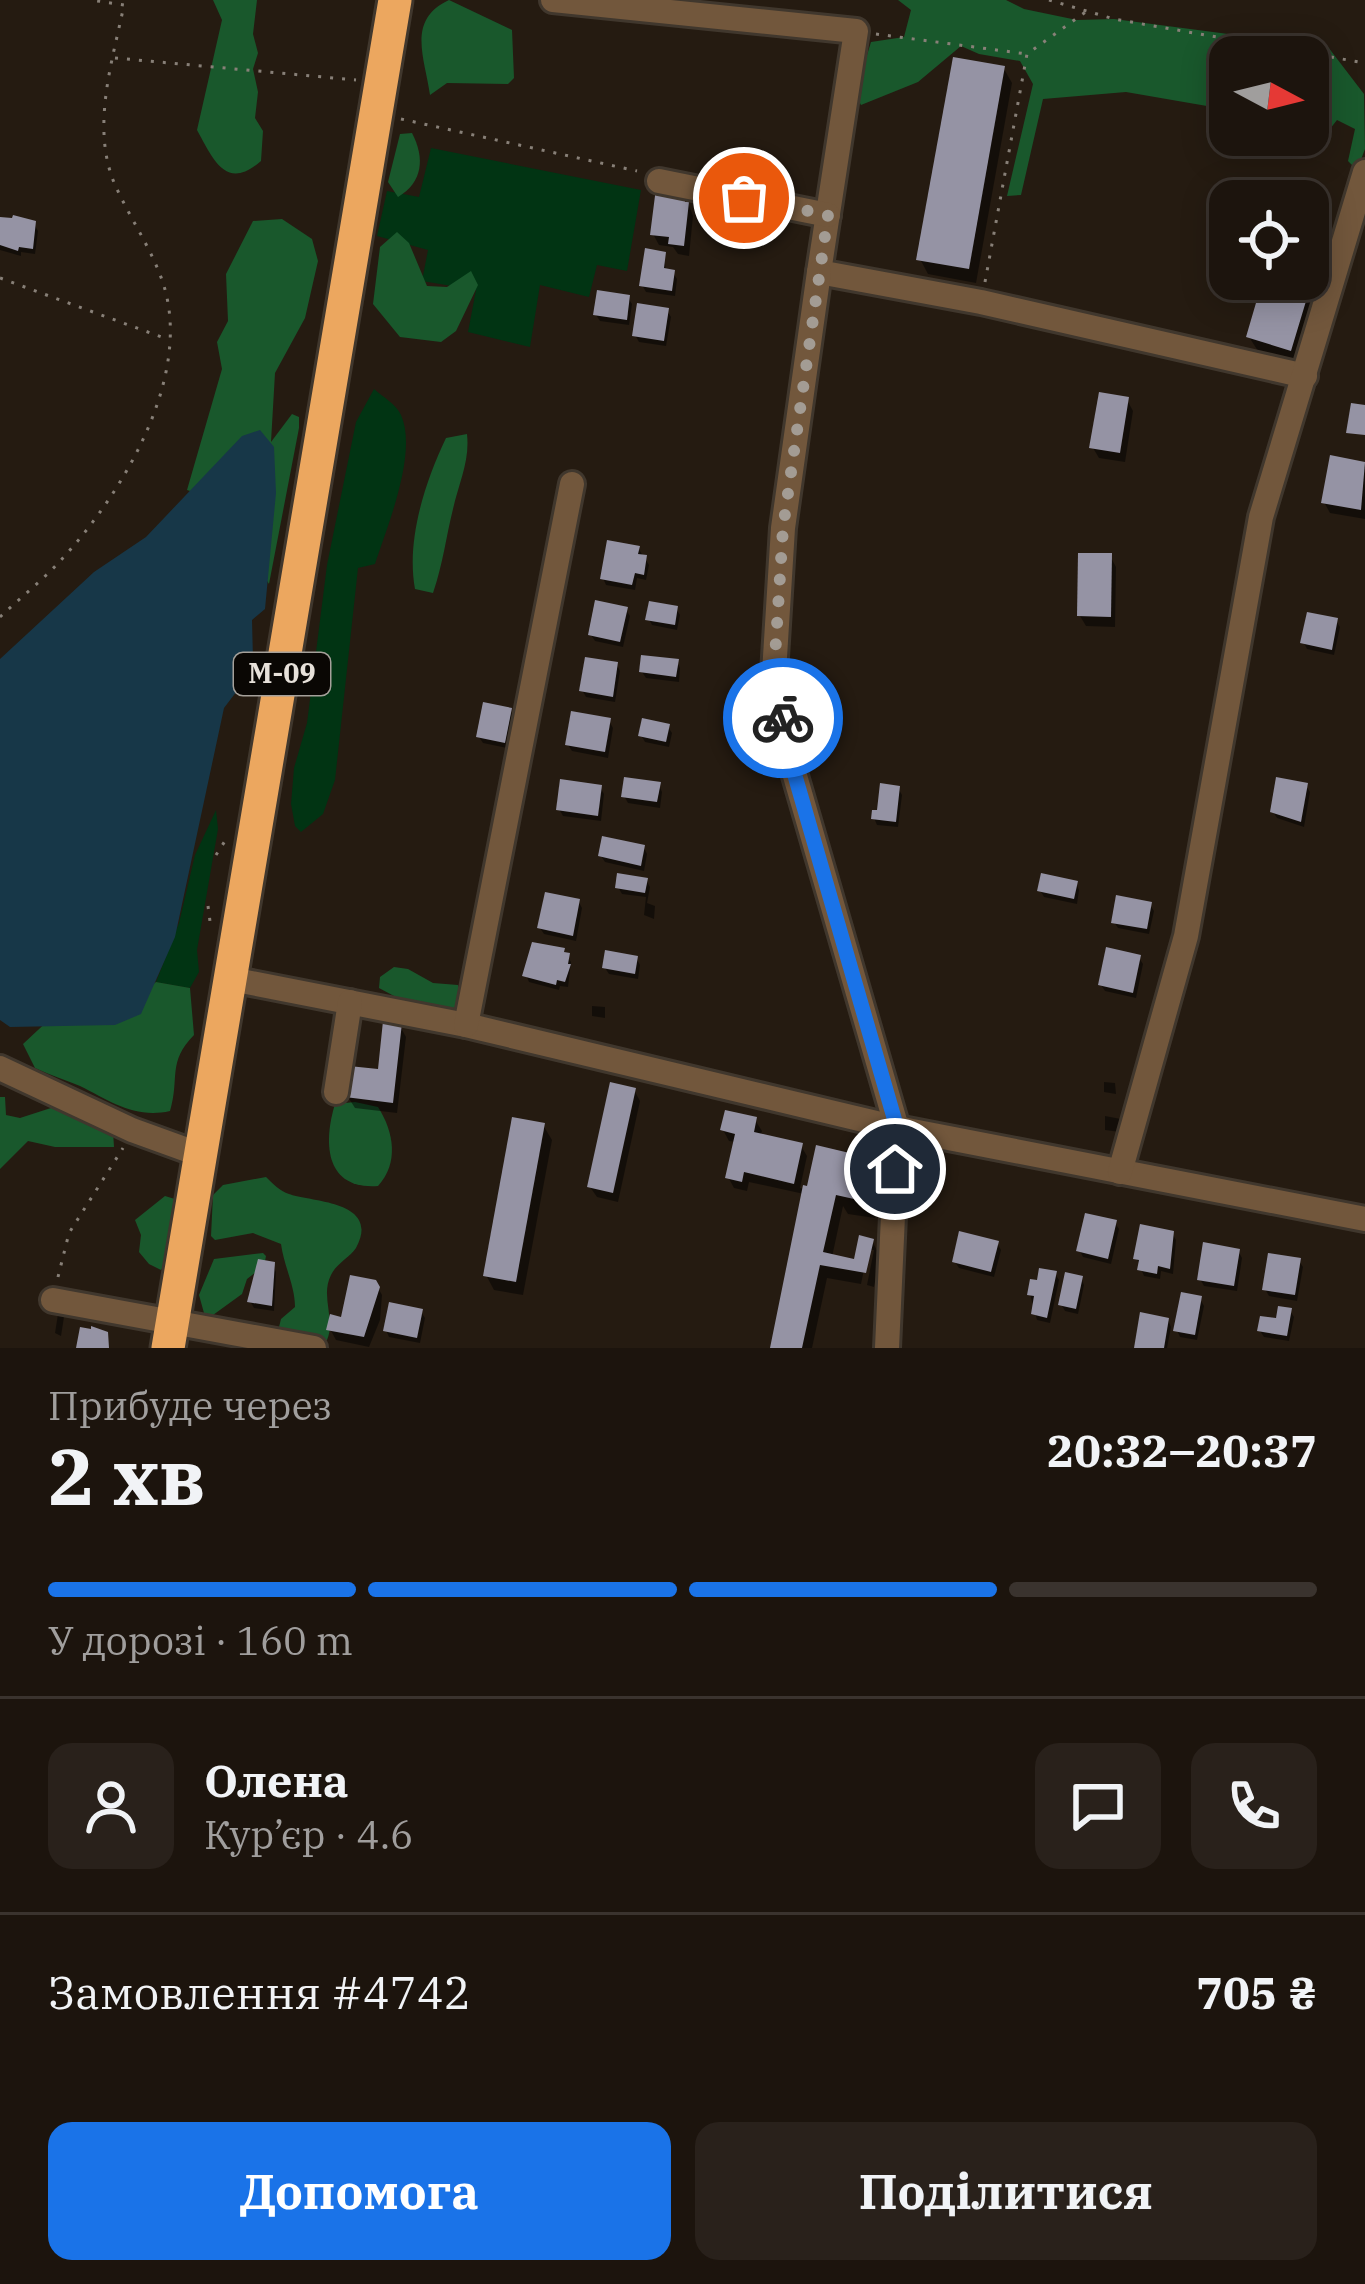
<!DOCTYPE html>
<html lang="uk">
<head>
<meta charset="utf-8">
<style>
  body { margin:0; font-family:"IBM Plex Serif",serif; background:#29211b; color:#f1f3f6; height:100vh; display:flex; flex-direction:column; font-size:45px; white-space:nowrap }
  * { box-sizing:border-box; margin:0 }
  p { font-size:39px; color:#a09e9d }
  .icon { flex:none; width:66px; height:66px; fill:none; stroke:currentColor; stroke-width:2; stroke-linecap:round; stroke-linejoin:round }
  .map { position:relative; height:1348px; overflow:hidden }
  .drawer { display:flex; flex-direction:column; background:#1c140d; flex:1 }
  .drawer>* { flex:none }
  .needle { width:78px; rotate:97deg }
  .tools { position:absolute; left:1209px; top:36px; display:grid; gap:24px }
  .tools a { display:grid; place-items:center; width:120px; height:120px; border-radius:24px; background:#1c140d; box-shadow:0 6px 30px #0003,0 0 0 3px #3a332e; font-size:60px }
  .pin { position:absolute; display:grid; place-items:center; width:102px; height:102px; color:#fff; margin:-51px; border:6px solid #fff; border-radius:50%; box-shadow:0 3px 12px #0007 }
  .courier { position:absolute; display:grid; place-items:center; width:120px; height:120px; margin:-60px; border:9px solid #1a73e8; border-radius:50%; background:#fff; color:#222; box-shadow:0 3px 15px #0007 }
  .summary em { font-style:normal; font-weight:700 }
  .summary div { display:flex; flex-direction:column-reverse }
  .summary { display:flex; align-items:center; justify-content:space-between; height:204px; padding:0 48px }
  h1 { font-size:78px; font-weight:700; line-height:90px }
  .bar { display:grid; grid-template-columns:repeat(4,1fr); gap:18px 12px; align-content:center; height:144px; padding:0 48px }
  .bar i { height:15px; border-radius:9px; background:#3a332e }
  .bar .current { background:#1a73e8 }
  .bar p { grid-column:span 4 }
  .line { display:flex; align-items:center; gap:30px; padding:0 48px; border-top:3px solid #3a332e }
  .line div { flex:1 }
  .round { display:grid; place-items:center; flex:none; width:126px; height:126px; border-radius:24px; background:#29211b }
  .primary-button { display:flex; gap:24px; margin-top:auto; padding:24px 48px }
  .primary-button a { flex:1; height:138px; border-radius:24px; background:#1a73e8; color:#fff; font-size:48px; font-weight:700; line-height:138px; text-align:center }
  .primary-button a+a { background:#29211b; color:#f1f3f6 }
  .map>svg:first-child { display:block }
</style>
</head>
<body>
<div class="map">
<svg width="1365" height="1348" viewBox="0 0 1365 1348">
  <rect width="100%" height="100%" fill="#251b11"/>
  <g fill="#013413">
    <path d="M 431,148 L 641,190 L 627,271 L 597,265 L 589,297 L 540,285 L 530,347 L 468,332 L 476,290 L 422,281 L 428,250 L 377,236 L 387,191 L 419,197 Z"/>
    <path d="M 374,389 C 383,397 396,404 401,415 C 418,453 387,527 375,564 L 358,568 L 335,780 L 323,814 L 301,832 L 295,826 L 291,804 L 294,768 L 307,723 L 327,565 L 356,422 Z"/>
    <path d="M 216,810 L 218,829 L 197,950 L 199,972 L 190,988 L 156,982 L 179,923 L 195,855 Z"/>
  </g>
  <g fill="#19582c">
    <path d="M 213,0 L 257,0 L 253,34 L 258,53 L 253,69 L 258,92 L 255,118 L 263,131 L 261,161 C 226,192 213,159 197,130 L 222,20 Z"/>
    <path d="M 449,0 L 512,30 L 514,78 L 508,84 L 447,83 L 430,95 C 425,58 406,20 449,0 Z"/>
    <path d="M 898,0 L 1006,0 L 1024,9 L 1077,20 L 1114,19 L 1328,47 L 1364,94 L 1365,149 L 1357,170 L 1348,161 L 1355,129 L 1337,120 L 1315,148 L 1295,135 L 1308,135 L 1308,57 L 1230,57 L 1230,110 L 1126,92 L 1043,99 L 1021,195 L 1007,196 L 1033,84 L 1020,61 L 979,54 L 961,46 L 918,82 L 861,105 L 855,94 L 871,42 L 904,37 L 911,10 Z"/>
    <path d="M 412,133 C 425,158 423,182 398,197 L 388,182 L 400,134 Z"/>
    <path d="M 282,219 L 312,239 L 318,261 L 305,318 L 275,373 L 271,442 L 292,414 L 299,417 L 299,428 L 269,584 L 218,500 L 187,490 L 222,369 L 217,342 L 228,321 L 226,274 L 253,221 Z"/>
    <path d="M 397,232 L 409,243 L 427,286 L 447,287 L 471,271 L 478,285 L 456,331 L 441,342 L 400,337 L 373,304 L 380,247 Z"/>
    <path d="M 467,434 C 470,461 459,482 453,509 C 446,537 443,564 433,593 L 415,589 C 406,540 425,482 446,438 Z"/>
    <path d="M 394,967 L 408,969 L 433,983 L 458,985 L 462,1000 L 454,1017 L 424,1012 L 379,988 L 380,977 Z"/>
    <path d="M 156,982 L 190,988 L 194,1035 C 167,1062 180,1078 170,1111 C 135,1119 110,1101 80,1086 C 66,1080 50,1075 35,1068 L 23,1044 L 53,1016 L 130,1003 Z"/>
    <path d="M 0,1097 L 5,1097 L 6,1115 L 20,1118 L 54,1107 L 113,1131 L 114,1147 L 55,1147 L 28,1141 L 0,1169 Z"/>
    <path d="M 355,1102 L 378,1107 C 394,1132 399,1163 378,1186 C 325,1190 323,1143 335,1104 Z"/>
    <path d="M 266,1177 C 272,1183 280,1191 289,1194 C 309,1202 382,1200 356,1248 C 350,1257 336,1264 331,1275 C 320,1296 336,1320 327,1340 L 307,1341 L 278,1331 L 281,1319 L 295,1307 C 295,1286 284,1266 281,1244 L 253,1233 L 215,1240 L 211,1236 L 213,1195 L 223,1185 Z"/>
    <path d="M 165,1196 L 178,1200 L 174,1252 L 161,1270 L 149,1264 L 139,1252 L 141,1235 L 135,1220 Z"/>
    <path d="M 263,1253 L 266,1256 L 264,1266 L 247,1279 L 242,1294 L 213,1315 L 204,1313 L 199,1295 L 214,1259 Z"/>
  </g>
  <path fill="#173748" d="M 260,430 L 274,447 L 276,493 L 265,609 L 252,620 L 253,660 L 259,672 L 240,687 L 224,708 L 175,937 L 141,1014 L 115,1025 L 10,1027 L 0,1020 L 0,659 L 94,572 L 146,537 L 242,436 Z"/>
  <g fill="#0007">
    <path d="M 1004,69 L 1012,83 L 976,283 L 928,274 L 920,259 Z"/>
    <path d="M 685,195 L 693,216 L 689,256 L 678,254 L 673,247 L 659,245 L 653,234 Z"/>
    <path d="M 0,219 L 34,224 L 38,231 L 35,254 L 21,252 L 21,256 L 0,250 Z"/>
    <path d="M 1308,247 L 1320,250 L 1328,265 L 1299,364 L 1258,351 L 1249,337 L 1266,279 L 1308,279 Z"/>
    <path d="M 664,254 L 666,272 L 673,273 L 677,279 L 675,296 L 646,292 L 642,285 Z"/>
    <path d="M 628,298 L 632,304 L 629,325 L 600,321 L 596,315 Z"/>
    <path d="M 667,311 L 671,317 L 666,346 L 639,342 L 635,335 Z"/>
    <path d="M 1127,400 L 1133,411 L 1125,462 L 1099,458 L 1093,448 Z"/>
    <path d="M 1332,459 L 1365,465 L 1365,519 L 1330,513 L 1324,502 Z"/>
    <path d="M 638,548 L 649,565 L 646,580 L 637,578 L 635,590 L 606,585 L 603,578 Z"/>
    <path d="M 1110,556 L 1116,567 L 1115,627 L 1086,626 L 1080,616 Z"/>
    <path d="M 676,609 L 680,615 L 677,630 L 652,625 L 649,619 Z"/>
    <path d="M 626,610 L 630,616 L 623,647 L 595,641 L 591,635 Z"/>
    <path d="M 1336,621 L 1340,627 L 1334,655 L 1307,649 L 1304,643 Z"/>
    <path d="M 677,662 L 680,668 L 679,682 L 646,678 L 642,672 Z"/>
    <path d="M 617,665 L 620,671 L 615,702 L 586,697 L 582,690 Z"/>
    <path d="M 510,710 L 514,717 L 507,748 L 483,743 L 479,737 Z"/>
    <path d="M 609,721 L 613,728 L 608,758 L 572,751 L 568,745 Z"/>
    <path d="M 668,727 L 672,733 L 669,747 L 645,742 L 641,735 Z"/>
    <path d="M 659,785 L 662,792 L 660,808 L 628,803 L 624,796 Z"/>
    <path d="M 1306,786 L 1310,792 L 1304,827 L 1277,818 L 1273,812 Z"/>
    <path d="M 600,787 L 604,794 L 601,821 L 563,816 L 559,809 Z"/>
    <path d="M 898,788 L 902,795 L 898,827 L 877,825 L 874,818 Z"/>
    <path d="M 644,848 L 647,854 L 644,871 L 605,862 L 601,856 Z"/>
    <path d="M 646,880 L 650,887 L 647,903 L 655,906 L 654,919 L 644,915 L 646,897 L 622,894 L 618,887 Z"/>
    <path d="M 1076,883 L 1079,890 L 1077,904 L 1044,897 L 1040,890 Z"/>
    <path d="M 578,901 L 582,908 L 576,941 L 544,934 L 540,928 Z"/>
    <path d="M 1150,905 L 1154,911 L 1149,934 L 1118,928 L 1114,922 Z"/>
    <path d="M 563,950 L 571,962 L 568,987 L 560,986 L 559,990 L 529,982 L 526,975 Z"/>
    <path d="M 636,958 L 640,965 L 638,979 L 609,974 L 605,968 Z"/>
    <path d="M 1139,958 L 1143,964 L 1136,998 L 1105,991 L 1101,985 Z"/>
    <path d="M 592,1006 L 605,1007 L 605,1018 L 592,1016 Z"/>
    <path d="M 400,1026 L 406,1037 L 397,1113 L 355,1108 L 348,1097 L 380,1072 Z"/>
    <path d="M 1104,1082 L 1115,1083 L 1116,1094 L 1104,1092 Z"/>
    <path d="M 634,1090 L 640,1101 L 618,1202 L 597,1197 L 590,1187 Z"/>
    <path d="M 1105,1116 L 1121,1119 L 1120,1132 L 1105,1130 Z"/>
    <path d="M 755,1120 L 762,1131 L 760,1137 L 801,1146 L 807,1156 L 800,1188 L 809,1190 L 857,1158 L 865,1173 L 859,1203 L 862,1209 L 876,1213 L 875,1218 L 848,1214 L 843,1206 L 832,1257 L 857,1262 L 872,1241 L 880,1256 L 874,1287 L 867,1285 L 874,1250 L 868,1250 L 861,1284 L 827,1278 L 812,1348 L 773,1348 L 804,1194 L 749,1182 L 747,1191 L 734,1188 L 728,1177 L 736,1142 L 729,1141 L 723,1130 Z"/>
    <path d="M 543,1125 L 552,1140 L 523,1295 L 494,1290 L 486,1275 Z"/>
    <path d="M 1115,1223 L 1119,1229 L 1111,1264 L 1083,1257 L 1080,1251 Z"/>
    <path d="M 1172,1233 L 1176,1240 L 1173,1274 L 1161,1271 L 1160,1279 L 1144,1276 L 1137,1259 Z"/>
    <path d="M 997,1243 L 1001,1250 L 994,1277 L 959,1268 L 955,1262 Z"/>
    <path d="M 1238,1251 L 1242,1258 L 1237,1291 L 1204,1286 L 1200,1279 Z"/>
    <path d="M 1299,1261 L 1303,1267 L 1297,1301 L 1269,1296 L 1265,1289 Z"/>
    <path d="M 273,1265 L 276,1272 L 274,1311 L 254,1308 L 250,1301 Z"/>
    <path d="M 1055,1274 L 1059,1280 L 1050,1323 L 1037,1320 L 1030,1294 Z"/>
    <path d="M 1081,1278 L 1084,1285 L 1078,1314 L 1065,1311 L 1061,1304 Z"/>
    <path d="M 376,1284 L 382,1295 L 380,1320 L 369,1347 L 336,1340 L 330,1329 L 344,1320 Z"/>
    <path d="M 1200,1299 L 1204,1306 L 1197,1340 L 1180,1337 L 1177,1330 Z"/>
    <path d="M 1290,1311 L 1294,1317 L 1289,1341 L 1264,1337 L 1260,1331 Z"/>
    <path d="M 421,1312 L 425,1318 L 420,1343 L 389,1337 L 386,1330 Z"/>
    <path d="M 58,1314 L 64,1317 L 61,1336 L 55,1333 Z"/>
    <path d="M 1142,1316 L 1168,1320 L 1171,1327 L 1167,1348 L 1137,1348 Z"/>
  </g>
  <g fill="#9593a4">
    <path d="M 953,57 L 1005,66 L 969,269 L 916,260 Z"/>
    <path d="M 656,188 L 687,192 L 685,202 L 689,202 L 684,246 L 668,244 L 669,237 L 650,235 Z"/>
    <path d="M 13,215 L 36,221 L 33,249 L 19,247 L 18,251 L 0,245 L 0,217 L 12,218 Z"/>
    <path d="M 1308,243 L 1322,248 L 1291,351 L 1246,337 L 1263,279 L 1308,279 Z"/>
    <path d="M 645,248 L 666,252 L 664,268 L 675,270 L 672,291 L 639,286 Z"/>
    <path d="M 597,290 L 630,295 L 627,320 L 593,315 Z"/>
    <path d="M 637,303 L 669,308 L 664,341 L 632,336 Z"/>
    <path d="M 1099,392 L 1129,397 L 1120,453 L 1089,448 Z"/>
    <path d="M 1351,403 L 1365,405 L 1365,435 L 1346,433 Z"/>
    <path d="M 1330,455 L 1365,462 L 1361,510 L 1321,503 Z"/>
    <path d="M 607,540 L 640,546 L 638,554 L 647,555 L 644,575 L 635,573 L 632,585 L 600,579 Z"/>
    <path d="M 1078,553 L 1112,553 L 1111,617 L 1077,616 Z"/>
    <path d="M 595,600 L 628,607 L 620,642 L 588,635 Z"/>
    <path d="M 649,601 L 678,606 L 675,625 L 645,620 Z"/>
    <path d="M 1307,612 L 1338,618 L 1332,650 L 1300,643 Z"/>
    <path d="M 641,655 L 679,659 L 676,677 L 639,672 Z"/>
    <path d="M 585,657 L 618,662 L 613,697 L 579,691 Z"/>
    <path d="M 483,702 L 512,708 L 505,743 L 476,737 Z"/>
    <path d="M 571,711 L 611,718 L 605,752 L 565,745 Z"/>
    <path d="M 642,718 L 670,724 L 666,742 L 638,736 Z"/>
    <path d="M 624,777 L 661,782 L 657,802 L 621,797 Z"/>
    <path d="M 1276,777 L 1308,783 L 1301,822 L 1270,812 Z"/>
    <path d="M 560,779 L 602,785 L 598,816 L 556,810 Z"/>
    <path d="M 880,783 L 900,786 L 896,822 L 871,819 L 872,810 L 877,810 Z"/>
    <path d="M 602,836 L 645,845 L 641,866 L 598,856 Z"/>
    <path d="M 617,873 L 648,878 L 645,893 L 615,888 Z"/>
    <path d="M 1041,873 L 1078,881 L 1074,899 L 1037,891 Z"/>
    <path d="M 545,892 L 580,899 L 573,936 L 537,928 Z"/>
    <path d="M 1116,895 L 1152,902 L 1147,929 L 1111,923 Z"/>
    <path d="M 532,942 L 565,948 L 564,952 L 570,953 L 568,964 L 571,964 L 565,982 L 557,980 L 556,985 L 522,976 Z"/>
    <path d="M 1106,947 L 1141,955 L 1133,993 L 1098,985 Z"/>
    <path d="M 605,950 L 638,956 L 635,974 L 602,968 Z"/>
    <path d="M 383,1021 L 402,1023 L 393,1103 L 345,1097 L 349,1066 L 378,1069 Z"/>
    <path d="M 610,1082 L 636,1088 L 613,1193 L 587,1187 Z"/>
    <path d="M 725,1110 L 757,1117 L 754,1132 L 803,1143 L 794,1184 L 744,1172 L 742,1182 L 725,1178 L 735,1134 L 720,1130 Z"/>
    <path d="M 512,1117 L 545,1123 L 516,1282 L 483,1276 Z"/>
    <path d="M 816,1145 L 858,1155 L 851,1191 L 856,1192 L 854,1199 L 836,1195 L 823,1252 L 854,1259 L 859,1235 L 874,1239 L 866,1273 L 820,1265 L 802,1348 L 770,1348 L 803,1185 L 807,1186 Z"/>
    <path d="M 1085,1213 L 1117,1220 L 1108,1259 L 1076,1251 Z"/>
    <path d="M 1140,1224 L 1174,1231 L 1170,1269 L 1158,1266 L 1157,1274 L 1137,1270 L 1139,1260 L 1133,1259 Z"/>
    <path d="M 959,1231 L 999,1241 L 991,1272 L 952,1262 Z"/>
    <path d="M 1203,1242 L 1240,1249 L 1234,1286 L 1197,1280 Z"/>
    <path d="M 1268,1253 L 1301,1258 L 1295,1295 L 1262,1290 Z"/>
    <path d="M 258,1259 L 275,1262 L 272,1306 L 247,1302 Z"/>
    <path d="M 1039,1268 L 1057,1271 L 1047,1318 L 1031,1314 L 1034,1296 L 1027,1295 L 1030,1279 L 1037,1280 Z"/>
    <path d="M 1065,1272 L 1083,1276 L 1076,1309 L 1058,1305 Z"/>
    <path d="M 350,1275 L 376,1280 L 380,1287 L 364,1337 L 326,1330 L 330,1314 L 341,1317 Z"/>
    <path d="M 1181,1292 L 1202,1296 L 1195,1335 L 1173,1331 Z"/>
    <path d="M 389,1302 L 423,1309 L 417,1338 L 383,1331 Z"/>
    <path d="M 1278,1306 L 1292,1308 L 1287,1336 L 1257,1331 L 1260,1316 L 1276,1318 Z"/>
    <path d="M 1140,1312 L 1169,1318 L 1164,1348 L 1134,1348 Z"/>
    <path d="M 91,1326 L 108,1332 L 109,1348 L 76,1348 L 80,1327 L 91,1329 Z"/>
  </g>
  <g fill="none" stroke-linecap="round" stroke-linejoin="round">
    <g stroke="#40372d" stroke-width="30">
      <g id="minor">
        <path d="M 553,0 L 856,31 L 819,272 L 981,302 L 1305,376"/>
        <path d="M 659,181 L 828,215"/>
        <path d="M 819,272 L 783,528 L 774,673 L 791,762 L 897,1128 L 887,1348"/>
        <path d="M 231,979 L 466,1025 L 897,1128 L 1365,1219"/>
        <path d="M 466,1025 L 572,484"/>
        <path d="M 0,1068 L 132,1130 L 201,1155"/>
        <path d="M 336,1092 L 350,1002"/>
        <path d="M 1120,1172 L 1186,936 L 1261,517 L 1365,172"/>
        <path d="M 53,1300 L 314,1348"/>
      </g>
    </g>
    <g stroke="#40372d" stroke-width="39">
      <path id="highway" d="M 168,1348 L 395,0"/>
    </g>
    <g stroke="#888078" stroke-width="3" stroke-dasharray="3 9" stroke-linecap="butt">
      <path d="M 1049,0 L 1114,19 L 1365,63"/>
      <path d="M 876,34 L 1027,54"/>
      <path d="M 115,58 L 356,80"/>
      <path d="M 401,119 L 637,171"/>
      <path d="M 0,278 L 167,339"/>
      <path d="M 985,282 L 1027,54 L 1087,11"/>
      <path d="M 0,617 C 20,598 42,581 61,560 C 122,494 192,379 164,286 C 153,251 131,220 116,187 C 90,130 112,63 124,5 L 91,0"/>
      <path d="M 216,855 L 225,841"/>
      <path d="M 208,906 L 211,929"/>
      <path d="M 58,1277 L 69,1233 L 123,1148"/>
    </g>
    <use href="#minor" stroke="#72573c" stroke-width="24"/>
    <use href="#highway" stroke="#eca75f" stroke-width="33"/>
  </g>
  <g fill="none" stroke-linecap="round" stroke-linejoin="round">
    <path stroke="#a39c94" stroke-width="12" stroke-dasharray="0 21.6" d="M 744,198 L 828,215 L 783,528 L 774,673 L 783,718"/>
    <path stroke="#1a73e8" stroke-width="15" d="M 783,718 L 791,762 L 897,1128 L 895,1169"/>
  </g>
  <g text-anchor="middle" stroke-width="12" stroke-linejoin="round" paint-order="stroke">
    <rect fill="#0a0704" stroke="#a5a09a" stroke-width="3" x="234" y="653" width="96" height="42" rx="9"/>
    <g font-size="27" font-weight="bold" fill="#e7e1da">
      <text x="282" y="683">М-09</text>
    </g>
  </g>
</svg>
<div class="tools">
<a><svg class="needle" viewBox="-14 -14 28 28"><path d="M0-13l5 13h-10z" fill="#e53935"/><path d="M0 13l5-13h-10z" fill="#a09e9d"/></svg></a>
<a><svg class="icon" aria-label="locate" viewBox="0 0 24 24"><circle cx="12" cy="12" r="6"/><path d="M12 2v4M12 18v4M2 12h4M18 12h4"/></svg></a>
</div>
<div class="pin" style="left:744px;top:198px;background:#ea580c"><svg class="icon" aria-label="bag" viewBox="0 0 24 24"><path d="M5 8h14l-1 12H6zM9 8a3 3 0 0 1 6 0"/></svg></div>
<div class="pin" style="left:895px;top:1169px;background:#1f2937"><svg class="icon" aria-label="home" viewBox="0 0 24 24"><path d="M3 11l9-7 9 7M6 9v11h12V9"/></svg></div>
<div class="courier" style="left:783px;top:718px"><svg class="icon" aria-label="bike" viewBox="0 0 24 24"><circle cx="6" cy="16" r="4"/><circle cx="18" cy="16" r="4"/><path d="M6 16l4-8h5l3 8M10 8l3 8H6M13 5h3"/></svg></div>
</div>
<section class="drawer">
<div class="summary"><div><h1>2 хв</h1><p>Прибуде через</p></div><em>20:32–20:37</em></div>
<div class="bar"><i class="current"></i><i class="current"></i><i class="current"></i><i></i><p>У дорозі · 160 m</p></div>
<div class="line" style="height:216px"><a class="round"><svg class="icon" aria-label="person" viewBox="0 0 24 24"><circle cx="12" cy="8" r="4"/><path d="M4 21q1-7 8-7t8 7"/></svg></a><div><b>Олена</b><p>Кур’єр · 4.6</p></div><a class="round"><svg class="icon" aria-label="chat" viewBox="0 0 24 24"><path d="M4 5h16v11H9l-5 4z"/></svg></a><a class="round"><svg class="icon" aria-label="phone" viewBox="0 0 24 24"><path d="M5 4h4l2 5-3 2q2 4 5 5l2-3 5 2v4C11 20 4 13 5 4z"/></svg></a></div>
<div class="line" style="height:156px"><div>Замовлення #4742</div><b>705 ₴</b></div>
<div class="primary-button"><a>Допомога</a><a>Поділитися</a></div>
</section>
</body>
</html>
